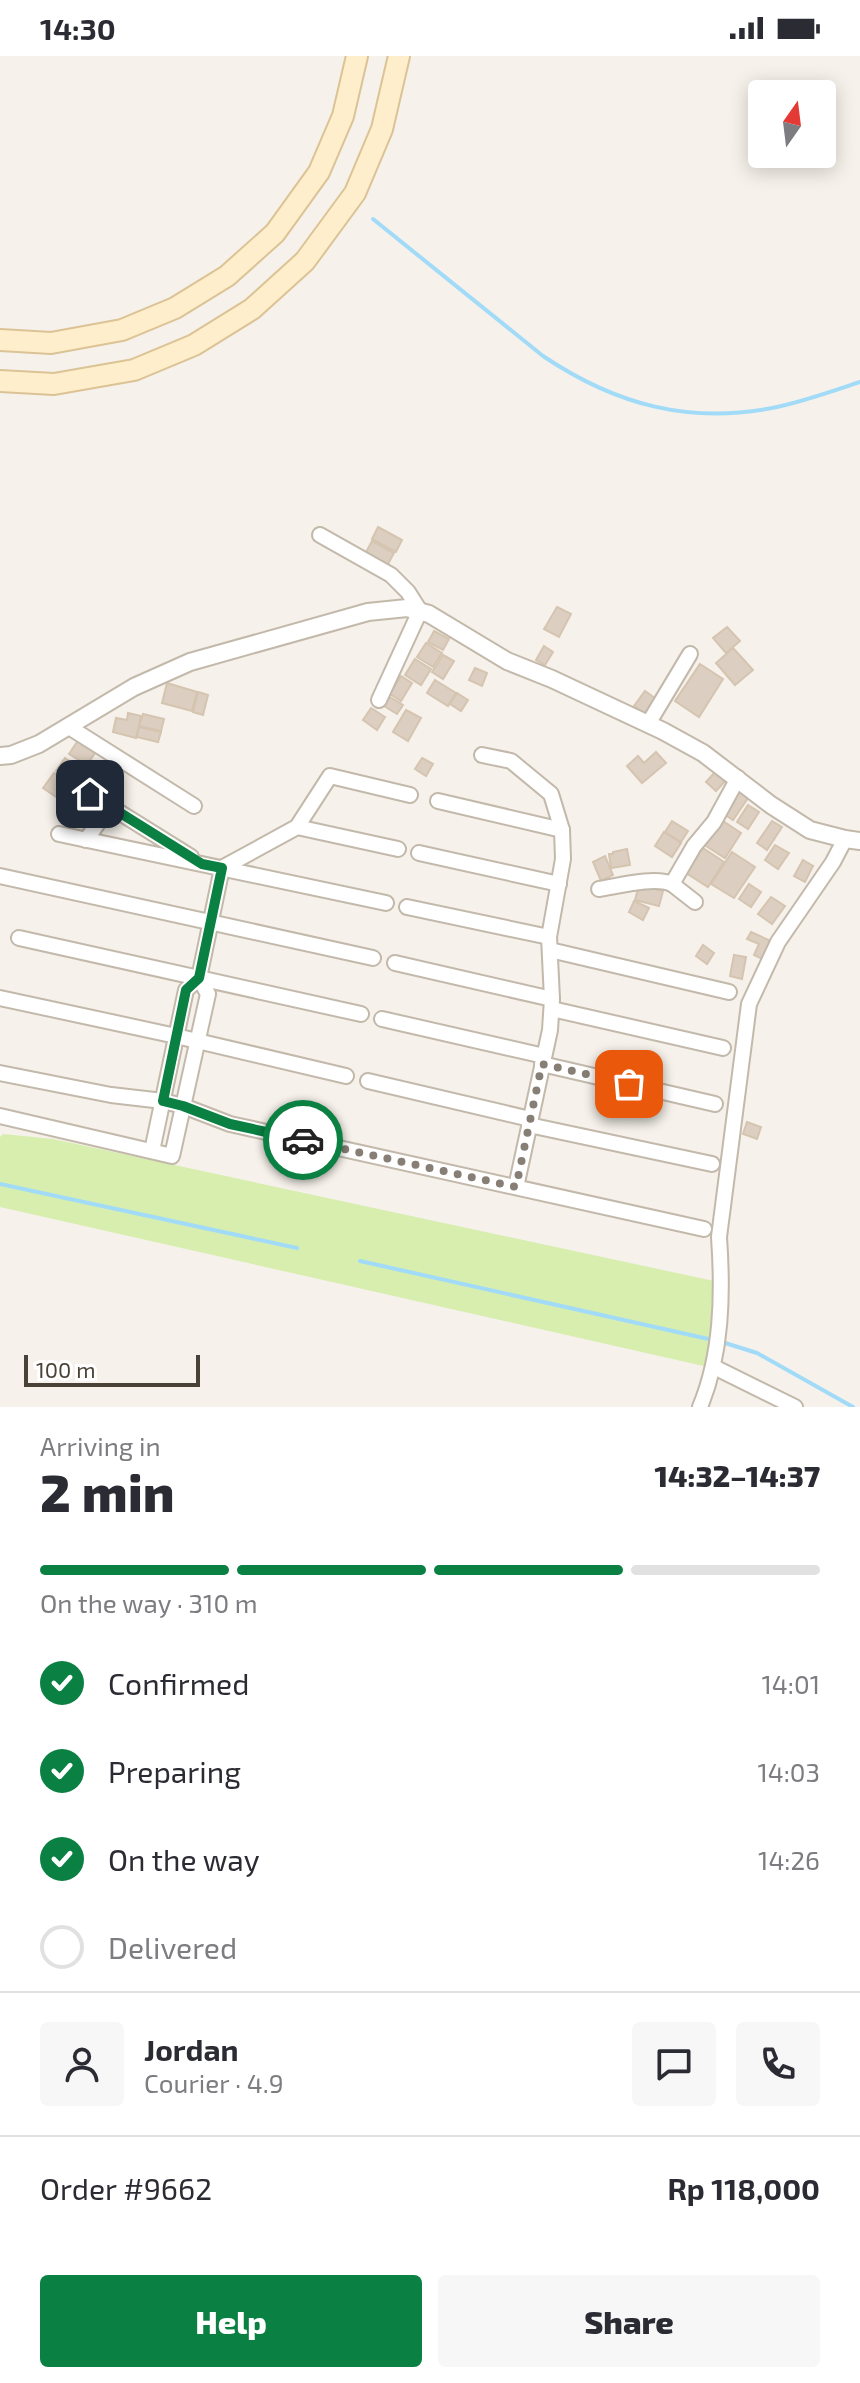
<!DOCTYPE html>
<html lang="en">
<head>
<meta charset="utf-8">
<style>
  body { margin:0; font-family:"Exo 2",sans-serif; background:#f7f7f7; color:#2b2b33; height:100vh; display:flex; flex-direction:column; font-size:30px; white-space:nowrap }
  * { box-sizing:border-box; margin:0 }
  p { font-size:26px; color:#7c7c81 }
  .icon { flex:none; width:44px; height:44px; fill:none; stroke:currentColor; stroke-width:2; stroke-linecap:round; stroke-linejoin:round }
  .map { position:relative; height:1351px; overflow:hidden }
  .panel { display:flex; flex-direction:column; background:#fff; flex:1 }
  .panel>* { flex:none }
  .needle { width:52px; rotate:14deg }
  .tools { position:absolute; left:748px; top:24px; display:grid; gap:16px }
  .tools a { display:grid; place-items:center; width:88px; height:88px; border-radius:8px; background:#fff; box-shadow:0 4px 20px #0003; font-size:40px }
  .scale { position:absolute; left:24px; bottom:20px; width:176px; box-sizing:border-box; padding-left:8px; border:4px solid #4b4237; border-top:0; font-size:22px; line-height:28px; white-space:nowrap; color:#4b4237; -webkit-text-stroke:6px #fff; paint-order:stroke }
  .pin { position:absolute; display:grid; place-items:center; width:68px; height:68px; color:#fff; margin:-34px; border-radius:16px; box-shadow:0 4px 12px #0006 }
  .courier { position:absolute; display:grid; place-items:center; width:80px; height:80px; margin:-40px; border:6px solid #0b8043; border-radius:50%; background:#fff; color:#222; box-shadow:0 2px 10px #0007 }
  .head em { font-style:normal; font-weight:800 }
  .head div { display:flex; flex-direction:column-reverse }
  .head { display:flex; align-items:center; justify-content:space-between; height:136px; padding:0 40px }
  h1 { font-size:52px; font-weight:800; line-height:60px }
  .bar { display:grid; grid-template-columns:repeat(4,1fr); gap:12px 8px; align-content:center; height:96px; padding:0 40px }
  .bar i { height:10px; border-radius:6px; background:#e1e1e2 }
  .bar .active { background:#0b8043 }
  .bar p { grid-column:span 4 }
  .line { display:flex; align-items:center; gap:20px; padding:0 40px; border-top:2px solid #e1e1e2 }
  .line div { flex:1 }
  .round { display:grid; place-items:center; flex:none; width:84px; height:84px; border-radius:8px; background:#f7f7f7 }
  ol { padding:0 40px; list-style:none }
  li { display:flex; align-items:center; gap:24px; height:88px }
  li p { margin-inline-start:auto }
  li .icon { padding:8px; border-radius:50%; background:#0b8043; color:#fff; stroke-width:4 }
  li:last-child { color:#7c7c81 }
  li i { width:44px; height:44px; border:4px solid #e1e1e2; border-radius:50% }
  .primary-button { display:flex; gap:16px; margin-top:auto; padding:16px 40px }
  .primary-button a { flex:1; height:92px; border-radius:8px; background:#0b8043; color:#fff; font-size:32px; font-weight:800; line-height:92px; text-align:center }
  .primary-button a+a { background:#f7f7f7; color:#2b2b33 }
  .status { display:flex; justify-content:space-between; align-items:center; height:56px; padding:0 40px; background:#fff; direction:ltr }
  .status svg { height:22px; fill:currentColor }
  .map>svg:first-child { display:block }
</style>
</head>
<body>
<div class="status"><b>14:30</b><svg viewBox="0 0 49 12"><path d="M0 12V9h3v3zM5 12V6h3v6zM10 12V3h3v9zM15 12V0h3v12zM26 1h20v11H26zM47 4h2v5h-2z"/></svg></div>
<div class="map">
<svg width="860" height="1351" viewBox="0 0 860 1351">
  <rect width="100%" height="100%" fill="#f6f1ea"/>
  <path fill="#d7eeaf" d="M 3,1078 L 53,1083 L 714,1225 L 711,1300 L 708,1311 L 0,1151 L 0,1081 Z"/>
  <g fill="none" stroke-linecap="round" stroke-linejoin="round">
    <g stroke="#a1dbf8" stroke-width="4">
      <path d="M 373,163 L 543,300 C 616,349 690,369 777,351 C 805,345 833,335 860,326"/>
      <path d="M 0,1128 L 297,1192"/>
      <path d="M 360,1205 L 713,1284"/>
      <path d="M 722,1286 L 757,1297 L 853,1351"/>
    </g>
  </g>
  <g fill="#dccfc1" stroke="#d5c4b0" stroke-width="2">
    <path d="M 378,471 L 402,484 L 396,496 L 372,483 Z"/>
    <path d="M 372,485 L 394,497 L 387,510 L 365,498 Z"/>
    <path d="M 557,551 L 571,558 L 559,581 L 544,573 Z"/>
    <path d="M 727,571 L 740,585 L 726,597 L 713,582 Z"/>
    <path d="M 434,575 L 449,583 L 443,594 L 428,586 Z"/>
    <path d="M 426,587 L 442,597 L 433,611 L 417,601 Z"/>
    <path d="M 544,590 L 553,596 L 545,609 L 536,604 Z"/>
    <path d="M 733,592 L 753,614 L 735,629 L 716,607 Z"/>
    <path d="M 443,599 L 454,605 L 443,623 L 432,616 Z"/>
    <path d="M 415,603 L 431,613 L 421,629 L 405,619 Z"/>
    <path d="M 700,608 L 723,623 L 699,661 L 675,645 Z"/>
    <path d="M 475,612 L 487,617 L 482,630 L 469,624 Z"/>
    <path d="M 401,620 L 412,627 L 401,645 L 390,638 Z"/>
    <path d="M 435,624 L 456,637 L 448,650 L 427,637 Z"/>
    <path d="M 167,627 L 197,636 L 192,655 L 162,647 Z"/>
    <path d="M 645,635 L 656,643 L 645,658 L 634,650 Z"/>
    <path d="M 198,636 L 208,639 L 203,659 L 193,656 Z"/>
    <path d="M 457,637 L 468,644 L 461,655 L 450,648 Z"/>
    <path d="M 390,641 L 403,649 L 397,658 L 384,650 Z"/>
    <path d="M 371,652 L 385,661 L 377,674 L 363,664 Z"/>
    <path d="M 406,654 L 421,662 L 408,685 L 393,676 Z"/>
    <path d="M 128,657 L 141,660 L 136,682 L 113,676 L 116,662 L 127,664 Z"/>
    <path d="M 143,658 L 164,663 L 161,675 L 139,670 Z"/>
    <path d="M 139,671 L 161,676 L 158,686 L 137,681 Z"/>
    <path d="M 79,683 L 97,694 L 87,709 L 69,698 Z"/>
    <path d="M 656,696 L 666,707 L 642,727 L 627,710 L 638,700 L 644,707 Z"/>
    <path d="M 65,702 L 86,716 L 78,728 L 56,715 Z"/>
    <path d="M 422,702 L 433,708 L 426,720 L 415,713 Z"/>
    <path d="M 717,714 L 727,723 L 716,735 L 706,726 Z"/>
    <path d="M 54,717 L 70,728 L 59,743 L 43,732 Z"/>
    <path d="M 739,736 L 748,742 L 733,764 L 724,758 Z"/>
    <path d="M 748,749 L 759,756 L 748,773 L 737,766 Z"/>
    <path d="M 720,763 L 741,777 L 725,802 L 703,788 Z"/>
    <path d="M 672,765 L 688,775 L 681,786 L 665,776 Z"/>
    <path d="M 772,765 L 782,771 L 767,794 L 757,787 Z"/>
    <path d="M 664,776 L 681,787 L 672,801 L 655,790 Z"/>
    <path d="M 775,789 L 789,797 L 778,813 L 765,804 Z"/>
    <path d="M 703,792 L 724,806 L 708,831 L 686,817 Z"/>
    <path d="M 627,793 L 630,809 L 611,812 L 609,798 L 613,798 L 613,796 Z"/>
    <path d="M 732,796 L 755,811 L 734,842 L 711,828 Z"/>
    <path d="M 605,800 L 613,819 L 601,825 L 593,806 Z"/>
    <path d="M 803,804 L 813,810 L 805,826 L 794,820 Z"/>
    <path d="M 749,828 L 761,836 L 751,851 L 739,843 Z"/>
    <path d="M 639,829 L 663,835 L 659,850 L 635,844 Z"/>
    <path d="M 771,841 L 785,850 L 772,868 L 758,858 Z"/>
    <path d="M 634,845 L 649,852 L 643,864 L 629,856 Z"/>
    <path d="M 751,876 L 773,886 L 765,904 L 754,899 L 759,888 L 747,883 Z"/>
    <path d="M 703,889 L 714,897 L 707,908 L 696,900 Z"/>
    <path d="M 734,899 L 746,901 L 742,923 L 730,920 Z"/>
    <path d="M 747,1066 L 761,1071 L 757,1083 L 743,1078 Z"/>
  </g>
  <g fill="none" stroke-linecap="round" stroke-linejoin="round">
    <g stroke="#c3b9ab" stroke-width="18">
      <g id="minor">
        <path d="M 320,479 L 391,519 L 408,536 L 420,555 L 379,644"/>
        <path d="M 648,668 L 690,598"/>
        <path d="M 69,671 L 194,750"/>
        <path d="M 482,699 L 511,705 L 551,738 L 562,774 L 563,803 L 549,881 L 552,943 L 550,974 L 516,1131"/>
        <path d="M 90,738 L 191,801"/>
        <path d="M 438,745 L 562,774"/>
        <path d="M 297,771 L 398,793"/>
        <path d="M 59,778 L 386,847"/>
        <path d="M 86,784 L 110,750"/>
        <path d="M 419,797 L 559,828"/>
        <path d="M 0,820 L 373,902"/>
        <path d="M 599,833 C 618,830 655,820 672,828"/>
        <path d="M 695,846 L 672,828 L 694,790 L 714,766 L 738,722"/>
        <path d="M 407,851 L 549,881"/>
        <path d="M 19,882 L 361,958"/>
        <path d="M 550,894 L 729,936"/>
        <path d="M 395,907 L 552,943"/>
        <path d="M 0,942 L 176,980 L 346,1020"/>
        <path d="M 552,953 L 723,992"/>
        <path d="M 382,963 L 544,1000"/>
        <path d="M 542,1008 L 715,1048"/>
        <path d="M 0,1017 L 111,1039 L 163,1045 L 183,1050 L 230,1068 L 704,1173"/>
        <path d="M 368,1025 L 530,1063"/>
        <path d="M 0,1060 L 172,1100 L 208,938 L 199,922"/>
        <path d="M 529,1069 L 712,1108"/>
        <path d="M 152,1095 L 186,934 L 199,922 L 222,812 L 297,771 L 330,720 L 410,739"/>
        <path d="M 714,1311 L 795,1351"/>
        <path d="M 700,1351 C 722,1298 723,1238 719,1181 L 749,948 L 778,886 L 833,806 L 845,783"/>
      </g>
    </g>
    <g stroke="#c3b9ab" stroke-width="20">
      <path id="tertiary" d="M 0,700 L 11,699 L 39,688 L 134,631 L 190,606 L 368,556 L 407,552 L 429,558 L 507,605 L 552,623 L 663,675 L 703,697 L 771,749 L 810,774 L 845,783 L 860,785"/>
    </g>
    <g stroke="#dbc395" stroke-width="24">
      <g id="secondary">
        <path d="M 0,284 L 51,287 L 122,274 L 175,252 L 227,220 L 275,177 L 319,116 L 343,60 L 357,0"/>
        <path d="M 0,325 L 54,328 L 134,314 L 194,289 L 252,253 L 305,205 L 355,137 L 382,73 L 399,0"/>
      </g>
    </g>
    <use href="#minor" stroke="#fff" stroke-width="14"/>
    <use href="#tertiary" stroke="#fff" stroke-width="16"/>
    <use href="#secondary" stroke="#ffeecb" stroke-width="20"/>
  </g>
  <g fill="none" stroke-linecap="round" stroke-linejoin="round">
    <path stroke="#877f76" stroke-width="8" stroke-dasharray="0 14.4" d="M 303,1084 L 516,1131 L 542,1008 L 629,1028"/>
    <path stroke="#0b8043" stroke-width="10" d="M 90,738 L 202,808 L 222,812 L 199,922 L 186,934 L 163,1045 L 183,1050 L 230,1068 L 303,1084"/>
  </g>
</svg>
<div class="tools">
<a><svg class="needle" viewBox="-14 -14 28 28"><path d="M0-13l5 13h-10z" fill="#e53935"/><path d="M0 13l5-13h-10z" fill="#7c7c81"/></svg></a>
</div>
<div class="scale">100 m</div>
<div class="pin" style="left:629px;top:1028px;background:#ea580c"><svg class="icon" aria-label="bag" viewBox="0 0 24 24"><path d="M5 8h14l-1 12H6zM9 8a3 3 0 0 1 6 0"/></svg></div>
<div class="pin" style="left:90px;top:738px;background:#1f2937"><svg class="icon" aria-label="home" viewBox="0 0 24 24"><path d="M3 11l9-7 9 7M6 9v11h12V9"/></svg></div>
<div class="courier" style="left:303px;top:1084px"><svg class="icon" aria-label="car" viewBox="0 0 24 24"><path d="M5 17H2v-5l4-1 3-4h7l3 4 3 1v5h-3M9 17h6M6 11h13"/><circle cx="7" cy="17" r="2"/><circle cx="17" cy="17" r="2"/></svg></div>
</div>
<section class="panel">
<div class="head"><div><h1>2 min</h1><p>Arriving in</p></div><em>14:32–14:37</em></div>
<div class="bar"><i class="active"></i><i class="active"></i><i class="active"></i><i></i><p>On the way · 310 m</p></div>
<ol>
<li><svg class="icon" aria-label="check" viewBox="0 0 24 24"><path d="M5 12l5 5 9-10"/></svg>Confirmed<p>14:01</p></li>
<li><svg class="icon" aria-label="check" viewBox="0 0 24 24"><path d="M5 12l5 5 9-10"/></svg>Preparing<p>14:03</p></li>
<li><svg class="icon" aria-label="check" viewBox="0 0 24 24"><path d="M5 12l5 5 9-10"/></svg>On the way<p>14:26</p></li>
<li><i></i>Delivered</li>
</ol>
<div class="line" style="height:144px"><a class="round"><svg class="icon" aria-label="person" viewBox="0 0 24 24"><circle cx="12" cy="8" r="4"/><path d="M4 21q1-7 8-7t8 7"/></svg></a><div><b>Jordan</b><p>Courier · 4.9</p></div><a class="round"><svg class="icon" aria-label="chat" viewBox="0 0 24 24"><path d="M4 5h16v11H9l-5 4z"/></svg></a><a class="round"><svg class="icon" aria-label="phone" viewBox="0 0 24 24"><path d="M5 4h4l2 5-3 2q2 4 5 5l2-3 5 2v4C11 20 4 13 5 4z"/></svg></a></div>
<div class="line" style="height:104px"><div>Order #9662</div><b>Rp 118,000</b></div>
<div class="primary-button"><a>Help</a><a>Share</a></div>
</section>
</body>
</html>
